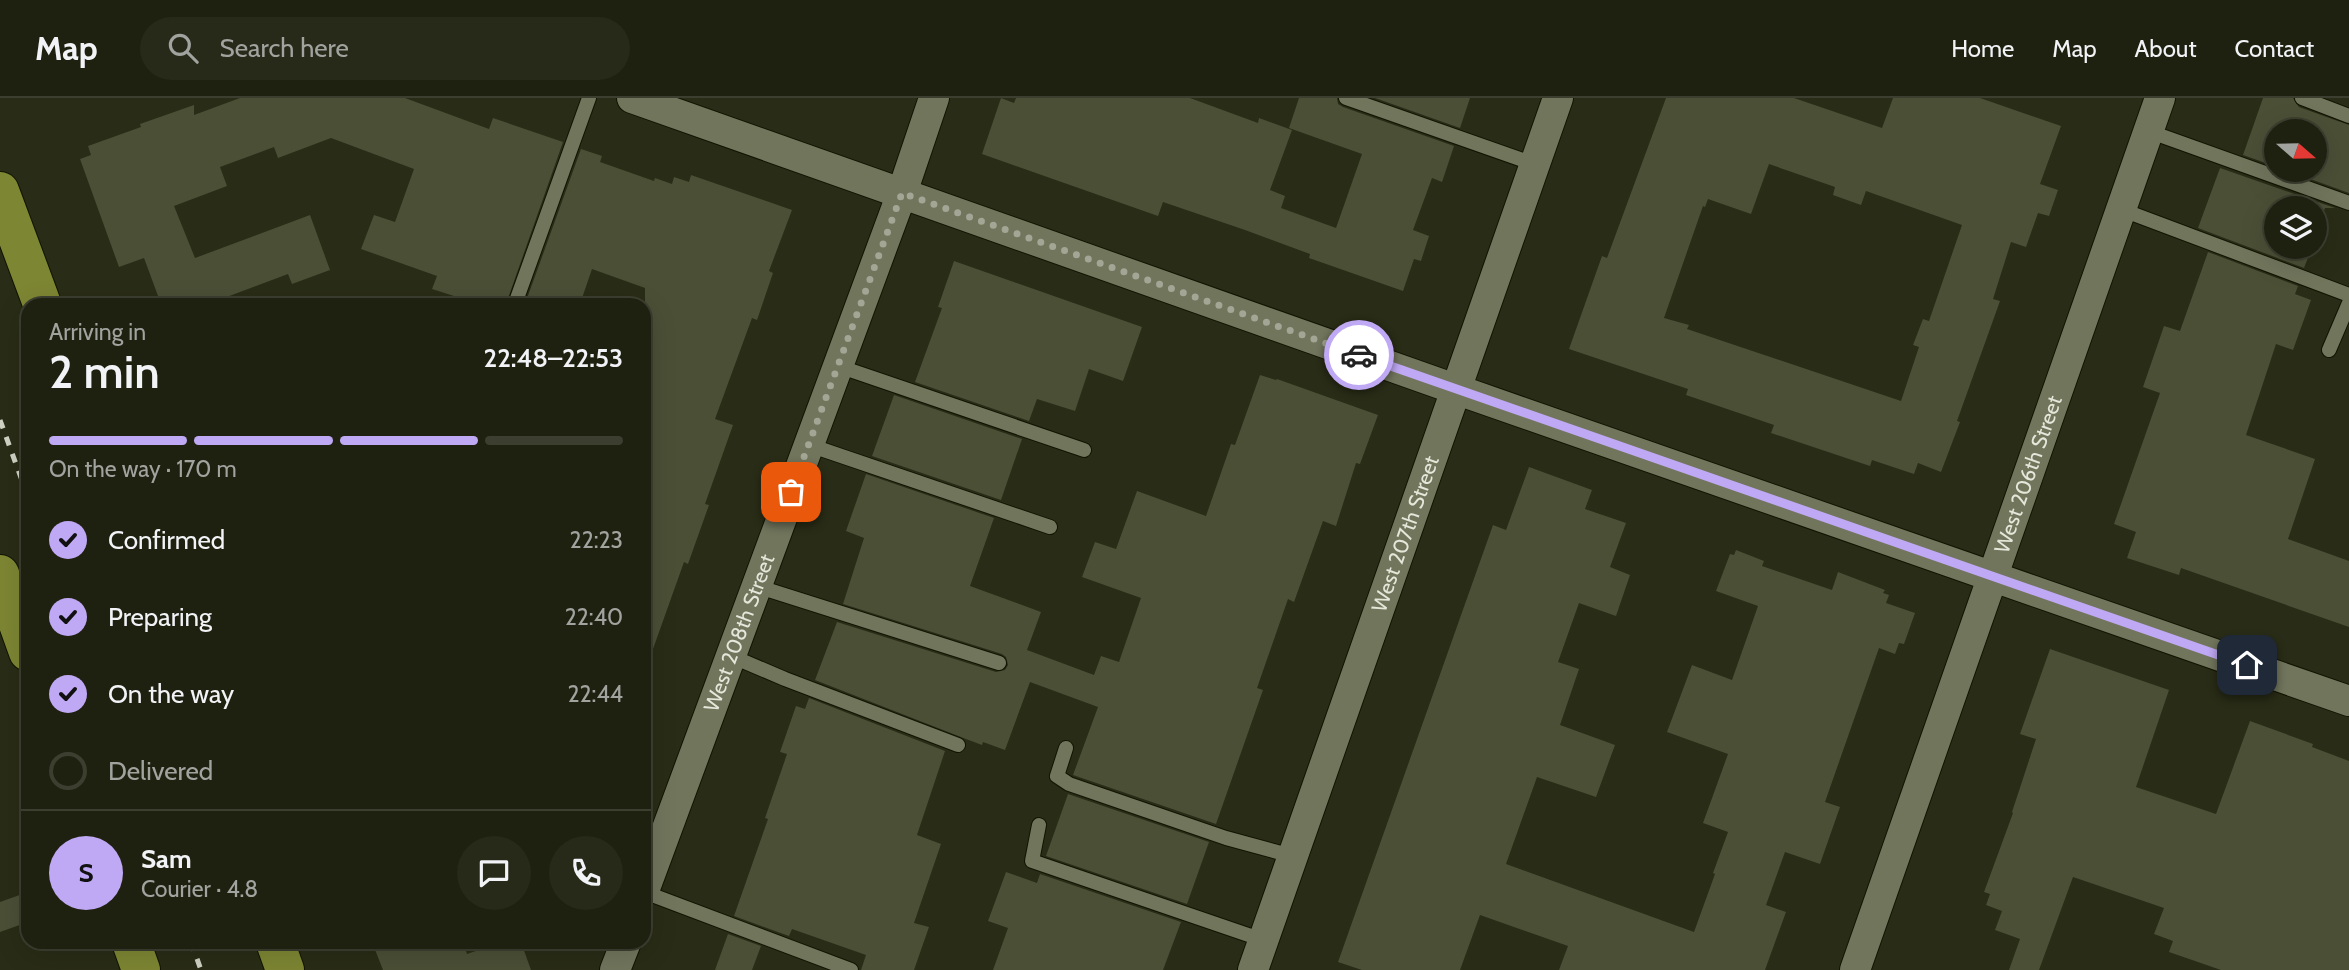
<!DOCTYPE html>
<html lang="en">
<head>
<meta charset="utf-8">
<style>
  body { margin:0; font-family:Cabin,sans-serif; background:#272919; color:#f1f3f6; height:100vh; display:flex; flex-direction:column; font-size:26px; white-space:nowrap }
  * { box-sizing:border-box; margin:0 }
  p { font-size:23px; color:#a1a39f }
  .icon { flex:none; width:38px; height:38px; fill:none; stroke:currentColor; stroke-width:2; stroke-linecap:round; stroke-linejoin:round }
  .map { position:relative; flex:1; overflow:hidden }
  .details { position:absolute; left:21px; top:200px; width:630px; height:651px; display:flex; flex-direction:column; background:#1f2110; border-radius:21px; box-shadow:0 7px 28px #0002,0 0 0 2px #3c3e30 }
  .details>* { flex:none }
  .needle { width:46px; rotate:110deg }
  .controls { position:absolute; left:2264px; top:21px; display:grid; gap:14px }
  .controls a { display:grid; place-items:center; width:63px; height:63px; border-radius:50%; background:#1f2110; box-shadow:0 7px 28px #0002,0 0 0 2px #3c3e30; font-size:35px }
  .pin { position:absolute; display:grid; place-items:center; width:60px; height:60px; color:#fff; margin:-30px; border-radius:14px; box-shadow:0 4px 10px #0006 }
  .courier { position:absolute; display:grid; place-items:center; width:70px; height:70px; margin:-35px; border:5px solid #bfa8f4; border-radius:50%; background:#fff; color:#222; box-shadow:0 2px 9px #0007 }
  .overview em { font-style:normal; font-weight:600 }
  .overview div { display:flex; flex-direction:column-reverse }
  .overview { display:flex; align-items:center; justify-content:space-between; height:119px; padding:0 28px }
  h1 { font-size:46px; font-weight:600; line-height:52px }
  .bar { display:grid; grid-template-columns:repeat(4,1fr); gap:10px 7px; align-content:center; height:84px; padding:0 28px }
  .bar i { height:9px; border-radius:5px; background:#3c3e30 }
  .bar .current { background:#bfa8f4 }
  .bar p { grid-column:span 4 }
  .line { display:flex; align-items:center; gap:18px; padding:0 28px; border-top:2px solid #3c3e30 }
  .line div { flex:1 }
  .round { display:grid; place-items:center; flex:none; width:74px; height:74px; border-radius:37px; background:#272919 }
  ol { padding:0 28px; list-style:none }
  li { display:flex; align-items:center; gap:21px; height:77px }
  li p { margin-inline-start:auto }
  li .icon { padding:7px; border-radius:50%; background:#bfa8f4; color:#111; stroke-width:4 }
  li:last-child { color:#a1a39f }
  li i { width:38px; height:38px; border:4px solid #3c3e30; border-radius:50% }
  header { display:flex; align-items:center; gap:42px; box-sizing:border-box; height:98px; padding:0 35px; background:#1f2110; border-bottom:2px solid #3c3e30 }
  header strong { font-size:33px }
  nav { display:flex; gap:38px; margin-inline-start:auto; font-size:24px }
  .search { width:490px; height:63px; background:#272919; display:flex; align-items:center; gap:18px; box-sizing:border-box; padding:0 24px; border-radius:38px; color:#a1a39f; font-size:26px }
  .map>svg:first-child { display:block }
</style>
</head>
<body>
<header>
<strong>Map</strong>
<div class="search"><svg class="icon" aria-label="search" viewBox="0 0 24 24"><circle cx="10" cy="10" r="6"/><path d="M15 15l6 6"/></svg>Search here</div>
<nav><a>Home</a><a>Map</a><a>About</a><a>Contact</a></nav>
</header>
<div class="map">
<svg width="2349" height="872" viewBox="0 0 2349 872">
  <rect width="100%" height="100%" fill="#292c16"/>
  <g fill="#4b4f36" fill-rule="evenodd">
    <path d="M 240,0 L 405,0 L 489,31 L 493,20 L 563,44 L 506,206 L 479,206 L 432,191 L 437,178 L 361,151 L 374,117 L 395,124 L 414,71 L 331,40 L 278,60 L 274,49 L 220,69 L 227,88 L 174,108 L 195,160 L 310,117 L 330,172 L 292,186 L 288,176 L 208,206 L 161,206 L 144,160 L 119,169 L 80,61 L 91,57 L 88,48 L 141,29 L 140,26 L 194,7 L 194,17 Z"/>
    <path d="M 1001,0 L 1014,5 L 1016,0 L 1190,0 L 1258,25 L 1259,20 L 1292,32 L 1270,92 L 1285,98 L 1281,110 L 1336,130 L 1362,56 L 1289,30 L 1299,0 L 1337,0 L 1338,6 L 1343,9 L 1454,48 L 1442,84 L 1432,80 L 1413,132 L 1429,138 L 1421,163 L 1414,161 L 1403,193 L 1309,160 L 1310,156 L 1245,132 L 1163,104 L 1158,118 L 982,56 Z"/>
    <path d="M 1375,0 L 1470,0 L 1460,30 Z"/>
    <path d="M 1666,0 L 1794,0 L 1882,30 L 1893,0 L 1980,0 L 2061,28 L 2040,86 L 2058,92 L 2049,118 L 2038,115 L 2026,149 L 2011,144 L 1993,201 L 2000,203 L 1957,323 L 1960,324 L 1941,374 L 1918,365 L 1914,376 L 1872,362 L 1870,368 L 1771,335 L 1774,327 L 1686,297 L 1688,291 L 1569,251 L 1602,158 L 1607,160 ZM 1769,66 L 1835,89 L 1833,97 L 1861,107 L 1866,93 L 1962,127 L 1929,223 L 1923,221 L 1913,247 L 1919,249 L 1901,303 L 1687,231 L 1689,227 L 1664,220 L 1703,108 L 1705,109 L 1708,101 L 1751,116 Z"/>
    <path d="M 2263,0 L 2293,0 L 2299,9 L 2349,27 L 2349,95 L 2285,72 L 2315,72 L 2315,33 L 2277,33 L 2277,69 L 2243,57 Z"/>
    <path d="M 581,51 L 602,58 L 600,64 L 654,83 L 655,80 L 672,86 L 674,79 L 689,84 L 691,77 L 792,112 L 769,173 L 773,175 L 757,222 L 752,220 L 715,321 L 733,327 L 705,406 L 709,407 L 688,466 L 684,464 L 648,565 L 644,564 L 645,190 L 592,171 L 580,206 L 525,206 Z"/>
    <path d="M 2220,70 L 2335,110 L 2325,110 L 2315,138 L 2315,110 L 2277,110 L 2277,149 L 2312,149 L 2304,170 L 2198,130 Z"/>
    <path d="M 2208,154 L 2298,188 L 2295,196 L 2311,202 L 2293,252 L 2276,246 L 2246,337 L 2315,361 L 2288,441 L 2349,463 L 2349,529 L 2181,470 L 2179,477 L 2127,460 L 2136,434 L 2114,426 L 2160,295 L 2143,289 L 2164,228 L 2180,233 Z"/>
    <path d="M 954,163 L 1142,229 L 1123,283 L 1089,271 L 1075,313 L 1037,301 L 1029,323 L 915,284 L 942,210 L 938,209 Z"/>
    <path d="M 1260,277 L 1276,282 L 1277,281 L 1378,317 L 1360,366 L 1356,365 L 1336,428 L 1323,423 L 1294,504 L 1288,501 L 1257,590 L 1263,592 L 1216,726 L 1073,677 L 1098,609 L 1030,584 L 1005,652 L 983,644 L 982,647 L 966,641 L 815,582 L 837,524 L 996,574 L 1005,572 L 1008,567 L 1006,559 L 1002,556 L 843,506 L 864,440 L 846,433 L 866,376 L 994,420 L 970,488 L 1041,514 L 1027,552 L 1094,577 L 1101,558 L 1119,564 L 1141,500 L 1082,479 L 1095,444 L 1116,451 L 1137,393 L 1206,418 L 1231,346 L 1235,347 Z"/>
    <path d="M 894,297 L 1022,341 L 1001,402 L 872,358 Z"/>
    <path d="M 1529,369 L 1592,392 L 1585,411 L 1626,425 L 1610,469 L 1630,477 L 1616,518 L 1579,505 L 1558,564 L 1579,571 L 1560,627 L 1615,647 L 1596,699 L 1537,679 L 1506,766 L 1694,834 L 1715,776 L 1713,775 L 1728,734 L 1703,725 L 1728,656 L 1667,634 L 1692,567 L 1732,582 L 1758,508 L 1716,493 L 1730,456 L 1734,457 L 1736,452 L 1764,463 L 1762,468 L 1832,492 L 1838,474 L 1885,492 L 1883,495 L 1889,497 L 1886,505 L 1915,515 L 1904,546 L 1899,545 L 1895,556 L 1879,550 L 1825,704 L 1840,709 L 1820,766 L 1785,754 L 1766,807 L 1786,814 L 1765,872 L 1559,872 L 1568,848 L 1480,817 L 1460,872 L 1362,872 L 1338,864 L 1493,427 L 1506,432 Z"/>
    <path d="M 2050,551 L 2169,592 L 2136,689 L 2216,716 L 2250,623 L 2313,646 L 2312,649 L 2349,663 L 2349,872 L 2221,872 L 2169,854 L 2173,843 L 2154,836 L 2164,810 L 2073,779 L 2039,872 L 2009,872 L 2020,841 L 1995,832 L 2002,813 L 1986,807 L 1990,796 L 1984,794 L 2013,715 L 2012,714 L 2036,641 L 2020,636 Z"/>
    <path d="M 809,600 L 945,653 L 917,737 L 941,746 L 914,825 L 929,829 L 914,872 L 861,872 L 866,857 L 792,831 L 789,838 L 734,818 L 768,721 L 765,720 L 787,656 L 780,654 L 796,608 L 805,611 Z"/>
    <path d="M 1068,696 L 1209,744 L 1187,806 L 1046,758 Z"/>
    <path d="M 1006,774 L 1037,785 L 1040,776 L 1181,824 L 1163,872 L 993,872 L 1008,830 L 988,823 Z"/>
    <path d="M 28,794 L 28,824 L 0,834 L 0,804 Z"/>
    <path d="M 728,836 L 761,848 L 752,872 L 715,872 Z"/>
    <path d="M 372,844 L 463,844 L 467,856 L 502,844 L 521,844 L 531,872 L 383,872 Z"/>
  </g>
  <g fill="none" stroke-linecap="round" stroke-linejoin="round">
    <g stroke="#121402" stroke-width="16">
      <g id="lane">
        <path d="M 1346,0 L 1534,66"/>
        <path d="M 2302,0 L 2349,18"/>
        <path d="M 2148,33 L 2349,105"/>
        <path d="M 2120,111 L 2349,197"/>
        <path d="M 515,206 L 589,0"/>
        <path d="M 2329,252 L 2349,205"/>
        <path d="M 838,268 L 1084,352"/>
        <path d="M 809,347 L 1050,429"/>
        <path d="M 756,488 L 999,565"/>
        <path d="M 731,558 L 785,581 L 958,647"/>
        <path d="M 1066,650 L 1057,678 L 1069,686 L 1226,740 L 1292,758"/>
        <path d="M 1039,727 L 1032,763 L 1263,842"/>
        <path d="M 644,794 L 851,872"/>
      </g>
    </g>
    <g stroke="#121402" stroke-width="32">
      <g id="street">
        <path d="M 632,0 L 1455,291 L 2349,603"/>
        <path id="s1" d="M 644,793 L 902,95 L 934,0"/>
        <path d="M 615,872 L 626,844"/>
        <path id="s2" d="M 1253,872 L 1558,0"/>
        <path id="s3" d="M 1855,872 L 2160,0"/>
      </g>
    </g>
    <g stroke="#121402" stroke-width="40">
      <g id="primary">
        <path d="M 0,93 L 42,206"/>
        <path d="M 0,476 L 28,554"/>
        <path d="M 131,844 L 141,872"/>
        <path d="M 275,844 L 285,872"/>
      </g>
    </g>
    <use href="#lane" stroke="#71755c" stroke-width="14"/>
    <use href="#street" stroke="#71755c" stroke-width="30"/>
    <use href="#primary" stroke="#7d8633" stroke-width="38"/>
    <g stroke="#d0d3c4" stroke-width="5" stroke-dasharray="9 9" stroke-linecap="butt">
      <path d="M 0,322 L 28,399"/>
      <path d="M 191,844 L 201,872"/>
    </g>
  </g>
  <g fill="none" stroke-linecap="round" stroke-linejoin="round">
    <path stroke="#a3a695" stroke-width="7" stroke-dasharray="0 12.6" d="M 791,394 L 902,95 L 1359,257"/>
    <path stroke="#bfa8f4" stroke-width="9" d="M 1359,257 L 2247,567"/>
  </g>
  <g text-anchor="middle" stroke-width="7" stroke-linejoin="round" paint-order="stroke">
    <g font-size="21" fill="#e4e7d9" stroke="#292c16">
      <text dy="7" stroke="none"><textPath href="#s3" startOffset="525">West 206th Street</textPath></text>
      <text dy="7" stroke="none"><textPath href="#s2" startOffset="462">West 207th Street</textPath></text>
      <text dy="7" stroke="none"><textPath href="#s1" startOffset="275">West 208th Street</textPath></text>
    </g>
  </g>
</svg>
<div class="controls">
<a><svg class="needle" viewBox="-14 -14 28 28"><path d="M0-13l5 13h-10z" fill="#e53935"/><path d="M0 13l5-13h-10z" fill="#a1a39f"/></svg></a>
<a><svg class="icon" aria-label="layers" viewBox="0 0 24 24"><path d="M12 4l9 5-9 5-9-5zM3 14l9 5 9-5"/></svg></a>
</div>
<div class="pin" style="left:791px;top:394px;background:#ea580c"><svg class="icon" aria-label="bag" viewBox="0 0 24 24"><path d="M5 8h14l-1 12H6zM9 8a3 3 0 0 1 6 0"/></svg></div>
<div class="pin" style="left:2247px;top:567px;background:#1f2937"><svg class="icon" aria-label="home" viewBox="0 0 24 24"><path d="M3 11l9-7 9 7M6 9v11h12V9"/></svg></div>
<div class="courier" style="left:1359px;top:257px"><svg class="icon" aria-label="car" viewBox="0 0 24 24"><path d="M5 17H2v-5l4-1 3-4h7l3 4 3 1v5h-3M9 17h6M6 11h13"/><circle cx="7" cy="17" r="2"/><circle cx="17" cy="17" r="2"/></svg></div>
<section class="details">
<div class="overview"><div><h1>2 min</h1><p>Arriving in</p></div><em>22:48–22:53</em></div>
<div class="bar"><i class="current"></i><i class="current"></i><i class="current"></i><i></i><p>On the way · 170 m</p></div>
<ol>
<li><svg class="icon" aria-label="check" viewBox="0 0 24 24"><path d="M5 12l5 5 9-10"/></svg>Confirmed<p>22:23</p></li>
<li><svg class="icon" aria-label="check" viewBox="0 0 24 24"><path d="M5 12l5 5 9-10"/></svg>Preparing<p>22:40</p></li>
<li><svg class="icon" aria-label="check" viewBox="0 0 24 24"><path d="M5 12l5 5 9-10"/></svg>On the way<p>22:44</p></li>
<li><i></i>Delivered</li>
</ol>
<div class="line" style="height:126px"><b class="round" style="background:#bfa8f4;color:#111">S</b><div><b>Sam</b><p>Courier · 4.8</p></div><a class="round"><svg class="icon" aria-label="chat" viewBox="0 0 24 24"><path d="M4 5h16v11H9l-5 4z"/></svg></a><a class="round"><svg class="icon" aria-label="phone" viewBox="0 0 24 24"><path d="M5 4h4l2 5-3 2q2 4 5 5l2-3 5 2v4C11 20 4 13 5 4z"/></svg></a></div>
</section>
</div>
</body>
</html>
